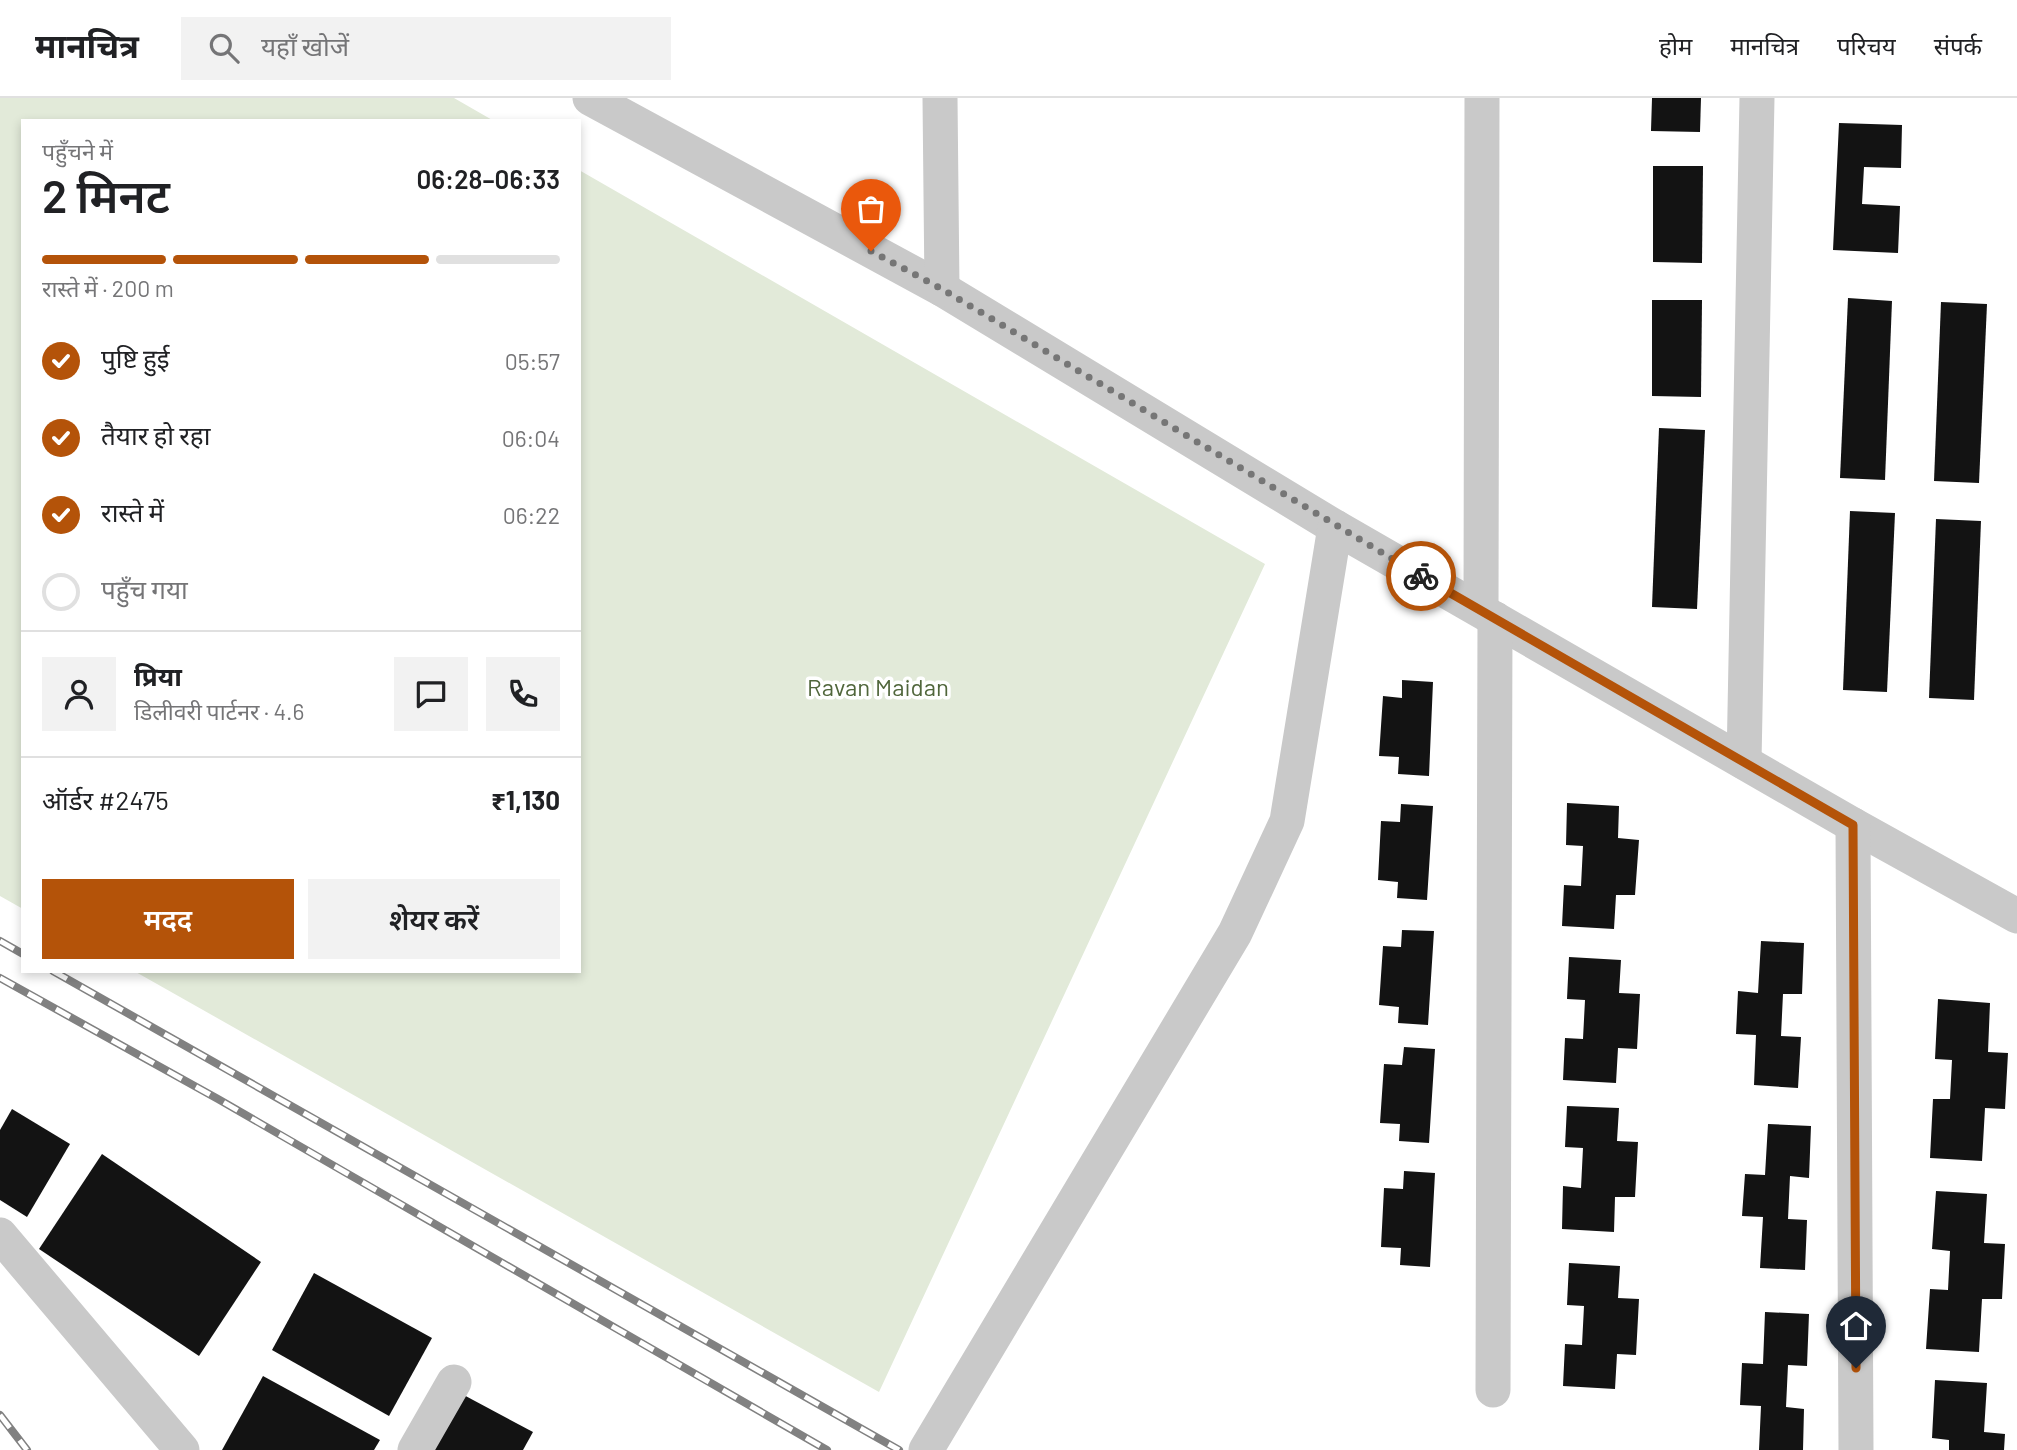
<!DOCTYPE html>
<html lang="hi">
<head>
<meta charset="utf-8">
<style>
  body { margin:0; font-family:Barlow,"Noto Sans Devanagari",sans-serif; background:#f2f2f2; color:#202124; height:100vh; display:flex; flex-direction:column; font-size:26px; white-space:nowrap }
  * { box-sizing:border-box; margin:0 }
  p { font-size:23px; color:#757577 }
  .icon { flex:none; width:38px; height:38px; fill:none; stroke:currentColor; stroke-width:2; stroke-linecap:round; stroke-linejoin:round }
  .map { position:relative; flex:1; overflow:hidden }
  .details { position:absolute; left:21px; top:21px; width:560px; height:854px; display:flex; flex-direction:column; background:#fff; border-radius:0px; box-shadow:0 4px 10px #0003 }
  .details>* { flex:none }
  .pin { position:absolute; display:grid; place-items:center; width:60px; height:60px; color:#fff; margin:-72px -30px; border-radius:50% 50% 50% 0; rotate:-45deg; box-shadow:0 0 7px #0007 }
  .pin .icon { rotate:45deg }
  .courier { position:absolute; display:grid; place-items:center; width:70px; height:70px; margin:-35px; border:5px solid #b45309; border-radius:50%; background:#fff; color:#222; box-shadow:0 2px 9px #0007 }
  .summary em { font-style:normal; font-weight:600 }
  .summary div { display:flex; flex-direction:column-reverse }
  .summary { display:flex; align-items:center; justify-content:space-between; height:119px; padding:0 21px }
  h1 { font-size:46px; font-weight:600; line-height:52px }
  .bar { display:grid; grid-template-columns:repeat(4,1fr); gap:10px 7px; align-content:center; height:84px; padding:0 21px }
  .bar i { height:9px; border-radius:5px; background:#e0e0e0 }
  .bar .active { background:#b45309 }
  .bar p { grid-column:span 4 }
  .line { display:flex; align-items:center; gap:18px; padding:0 21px; border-top:2px solid #e0e0e0 }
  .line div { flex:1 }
  .round { display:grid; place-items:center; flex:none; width:74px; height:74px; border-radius:0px; background:#f2f2f2 }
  ol { padding:0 21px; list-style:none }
  li { display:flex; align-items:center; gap:21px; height:77px }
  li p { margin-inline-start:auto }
  li .icon { padding:7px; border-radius:50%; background:#b45309; color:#fff; stroke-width:4 }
  li:last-child { color:#757577 }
  li i { width:38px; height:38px; border:4px solid #e0e0e0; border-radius:50% }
  .cta { display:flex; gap:14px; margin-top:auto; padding:14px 21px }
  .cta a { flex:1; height:80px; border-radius:0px; background:#b45309; color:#fff; font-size:28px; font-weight:600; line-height:80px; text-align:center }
  .cta a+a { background:#f2f2f2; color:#202124 }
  header { display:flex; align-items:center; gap:42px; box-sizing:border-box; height:98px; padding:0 35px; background:#fff; border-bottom:2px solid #e0e0e0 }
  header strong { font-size:33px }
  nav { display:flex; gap:38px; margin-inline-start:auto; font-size:24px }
  .search { width:490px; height:63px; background:#f2f2f2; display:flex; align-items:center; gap:18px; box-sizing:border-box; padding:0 24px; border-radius:0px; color:#757577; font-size:26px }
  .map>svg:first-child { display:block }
</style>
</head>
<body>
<header>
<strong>मानचित्र</strong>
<div class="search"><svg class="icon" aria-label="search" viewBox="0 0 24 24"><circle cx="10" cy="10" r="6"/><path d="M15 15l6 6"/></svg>यहाँ खोजें</div>
<nav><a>होम</a><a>मानचित्र</a><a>परिचय</a><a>संपर्क</a></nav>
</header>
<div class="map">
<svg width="2017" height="1352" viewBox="0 0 2017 1352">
  <rect width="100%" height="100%" fill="#fff"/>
  <g fill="#e2ead9">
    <path d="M 0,0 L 454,0 L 494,23 L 23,23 L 23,811 L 0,798 Z"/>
    <path d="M 579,72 L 1265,466 L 879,1294 L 134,873 L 579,873 Z"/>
  </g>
  <g fill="#131313">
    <path d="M 1652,0 L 1701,0 L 1700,34 L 1651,33 Z"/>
    <path d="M 1839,25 L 1902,27 L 1901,70 L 1864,69 L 1862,106 L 1900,108 L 1898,155 L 1833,152 Z"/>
    <path d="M 1653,68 L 1703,68 L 1702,165 L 1653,164 Z"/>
    <path d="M 1848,200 L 1892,203 L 1885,382 L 1840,380 Z"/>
    <path d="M 1652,202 L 1702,202 L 1701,299 L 1652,298 Z"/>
    <path d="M 1941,204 L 1987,206 L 1979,385 L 1934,383 Z"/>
    <path d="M 1659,330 L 1705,332 L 1697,511 L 1652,509 Z"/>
    <path d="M 1850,413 L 1895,415 L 1887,594 L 1843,592 Z"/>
    <path d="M 1936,421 L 1981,423 L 1974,602 L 1929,600 Z"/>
    <path d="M 1402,582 L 1433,584 L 1429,678 L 1398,676 L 1399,659 L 1379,658 L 1383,598 L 1402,600 Z"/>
    <path d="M 1567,705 L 1619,708 L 1618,740 L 1639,742 L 1635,797 L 1616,797 L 1614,831 L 1562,828 L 1564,787 L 1581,788 L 1583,748 L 1566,747 Z"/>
    <path d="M 1401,706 L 1433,708 L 1427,802 L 1397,800 L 1398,784 L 1378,782 L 1381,723 L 1400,724 Z"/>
    <path d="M 1402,832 L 1434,833 L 1428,927 L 1398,925 L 1399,909 L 1379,907 L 1383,848 L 1401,849 Z"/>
    <path d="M 1761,843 L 1804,845 L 1802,896 L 1783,896 L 1781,938 L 1801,939 L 1798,990 L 1754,987 L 1756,937 L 1736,936 L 1738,893 L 1758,895 Z"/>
    <path d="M 1569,859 L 1621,862 L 1619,895 L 1640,896 L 1637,951 L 1618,950 L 1616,985 L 1563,982 L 1565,940 L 1583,941 L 1585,902 L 1567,901 Z"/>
    <path d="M 1938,901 L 1990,905 L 1988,954 L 2008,955 L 2005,1011 L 1985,1010 L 1982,1063 L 1930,1060 L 1933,1001 L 1950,1001 L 1952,962 L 1935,961 Z"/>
    <path d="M 1404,949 L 1435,951 L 1429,1045 L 1399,1043 L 1400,1026 L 1380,1025 L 1384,966 L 1402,967 Z"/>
    <path d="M 1567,1008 L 1619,1010 L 1617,1043 L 1638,1044 L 1635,1099 L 1615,1099 L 1614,1134 L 1562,1131 L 1563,1088 L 1581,1090 L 1583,1050 L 1565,1049 Z"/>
    <path d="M 12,1011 L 70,1046 L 27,1119 L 0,1102 L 0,1032 Z"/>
    <path d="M 1768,1026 L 1811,1028 L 1809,1080 L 1790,1078 L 1788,1121 L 1807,1122 L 1805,1172 L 1760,1170 L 1763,1119 L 1742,1118 L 1745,1076 L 1765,1077 Z"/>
    <path d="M 102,1056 L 261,1164 L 199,1258 L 39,1151 Z"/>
    <path d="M 1404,1073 L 1435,1075 L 1430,1169 L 1400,1167 L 1401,1150 L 1381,1149 L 1384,1090 L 1403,1091 Z"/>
    <path d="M 1936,1093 L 1987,1096 L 1984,1145 L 2005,1146 L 2002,1201 L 1982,1201 L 1979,1254 L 1926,1251 L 1930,1191 L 1948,1192 L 1950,1153 L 1932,1151 Z"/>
    <path d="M 1569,1165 L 1620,1168 L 1618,1200 L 1639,1201 L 1636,1257 L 1617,1256 L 1615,1291 L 1563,1288 L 1565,1246 L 1582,1247 L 1584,1208 L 1567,1207 Z"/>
    <path d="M 314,1175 L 432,1240 L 389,1318 L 272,1252 Z"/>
    <path d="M 1765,1214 L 1809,1216 L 1807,1268 L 1788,1267 L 1786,1309 L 1804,1311 L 1803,1352 L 1759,1352 L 1761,1308 L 1740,1307 L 1742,1265 L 1763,1266 Z"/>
    <path d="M 263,1278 L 380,1342 L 374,1352 L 222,1352 Z"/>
    <path d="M 1935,1282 L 1987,1285 L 1984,1334 L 2005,1336 L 2004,1352 L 1949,1352 L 1949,1342 L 1932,1340 Z"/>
    <path d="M 460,1295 L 533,1334 L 523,1352 L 429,1352 Z"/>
  </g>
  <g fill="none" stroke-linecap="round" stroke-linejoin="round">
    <g stroke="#c9c9c9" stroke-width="35">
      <path d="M 590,0 L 942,191 L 1335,429 L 1853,727 L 2017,818"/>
      <path d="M 940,0 L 942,191"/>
      <path d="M 1481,512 L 1482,0"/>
      <path d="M 1744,664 L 1757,0"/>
      <path d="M 1853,727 L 1856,1352"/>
      <path d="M 0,1137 L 182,1352"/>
      <path d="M 1493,1292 L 1495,521"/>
      <path d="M 415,1352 L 454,1284"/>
      <path d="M 926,1352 L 1235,835 L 1287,723 L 1335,429"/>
    </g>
    <g stroke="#818181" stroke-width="8">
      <g id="rail">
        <path d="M 0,843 L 23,856"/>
        <path d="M 53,873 L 899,1352"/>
        <path d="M 0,880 L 218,1001 L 827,1352"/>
        <path d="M 0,1317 L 27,1352"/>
      </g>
    </g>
    <use href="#rail" stroke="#fff" stroke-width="5" stroke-dasharray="16" stroke-linecap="butt"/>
  </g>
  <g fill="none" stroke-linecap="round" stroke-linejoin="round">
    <path stroke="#767676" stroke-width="7" stroke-dasharray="0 12.6" d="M 871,153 L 942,191 L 1421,478"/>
    <path stroke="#b45309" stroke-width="9" d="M 1421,478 L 1853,727 L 1856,1270"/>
  </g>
  <g text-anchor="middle" stroke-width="7" stroke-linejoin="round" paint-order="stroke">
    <g font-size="24" fill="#50663b" stroke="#fff">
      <text x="878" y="598">Ravan Maidan</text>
    </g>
  </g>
</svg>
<div class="pin" style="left:871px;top:153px;background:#ea580c"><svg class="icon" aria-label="bag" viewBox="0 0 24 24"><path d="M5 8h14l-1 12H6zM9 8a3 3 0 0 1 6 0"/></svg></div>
<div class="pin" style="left:1856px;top:1270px;background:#1f2937"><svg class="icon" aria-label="home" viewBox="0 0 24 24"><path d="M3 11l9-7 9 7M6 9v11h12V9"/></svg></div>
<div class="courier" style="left:1421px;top:478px"><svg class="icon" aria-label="bike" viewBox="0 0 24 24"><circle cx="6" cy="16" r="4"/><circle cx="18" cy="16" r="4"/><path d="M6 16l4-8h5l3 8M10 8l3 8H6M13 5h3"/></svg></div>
<section class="details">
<div class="summary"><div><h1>2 मिनट</h1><p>पहुँचने में</p></div><em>06:28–06:33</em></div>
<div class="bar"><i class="active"></i><i class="active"></i><i class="active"></i><i></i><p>रास्ते में · 200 m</p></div>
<ol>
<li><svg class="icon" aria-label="check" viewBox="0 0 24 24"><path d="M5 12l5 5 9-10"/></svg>पुष्टि हुई<p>05:57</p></li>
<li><svg class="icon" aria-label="check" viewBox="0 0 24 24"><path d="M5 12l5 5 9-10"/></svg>तैयार हो रहा<p>06:04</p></li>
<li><svg class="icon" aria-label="check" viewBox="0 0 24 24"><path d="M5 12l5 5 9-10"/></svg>रास्ते में<p>06:22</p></li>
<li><i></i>पहुँच गया</li>
</ol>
<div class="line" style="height:126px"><a class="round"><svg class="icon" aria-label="person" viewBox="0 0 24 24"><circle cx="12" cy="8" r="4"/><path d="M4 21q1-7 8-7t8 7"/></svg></a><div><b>प्रिया</b><p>डिलीवरी पार्टनर · 4.6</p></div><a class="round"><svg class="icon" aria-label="chat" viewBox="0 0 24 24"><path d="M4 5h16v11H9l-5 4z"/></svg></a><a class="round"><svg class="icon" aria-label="phone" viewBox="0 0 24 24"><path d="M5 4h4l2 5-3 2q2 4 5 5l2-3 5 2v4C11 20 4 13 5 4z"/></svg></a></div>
<div class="line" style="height:91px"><div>ऑर्डर #2475</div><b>₹1,130</b></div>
<div class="cta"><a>मदद</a><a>शेयर करें</a></div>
</section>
</div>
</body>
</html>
